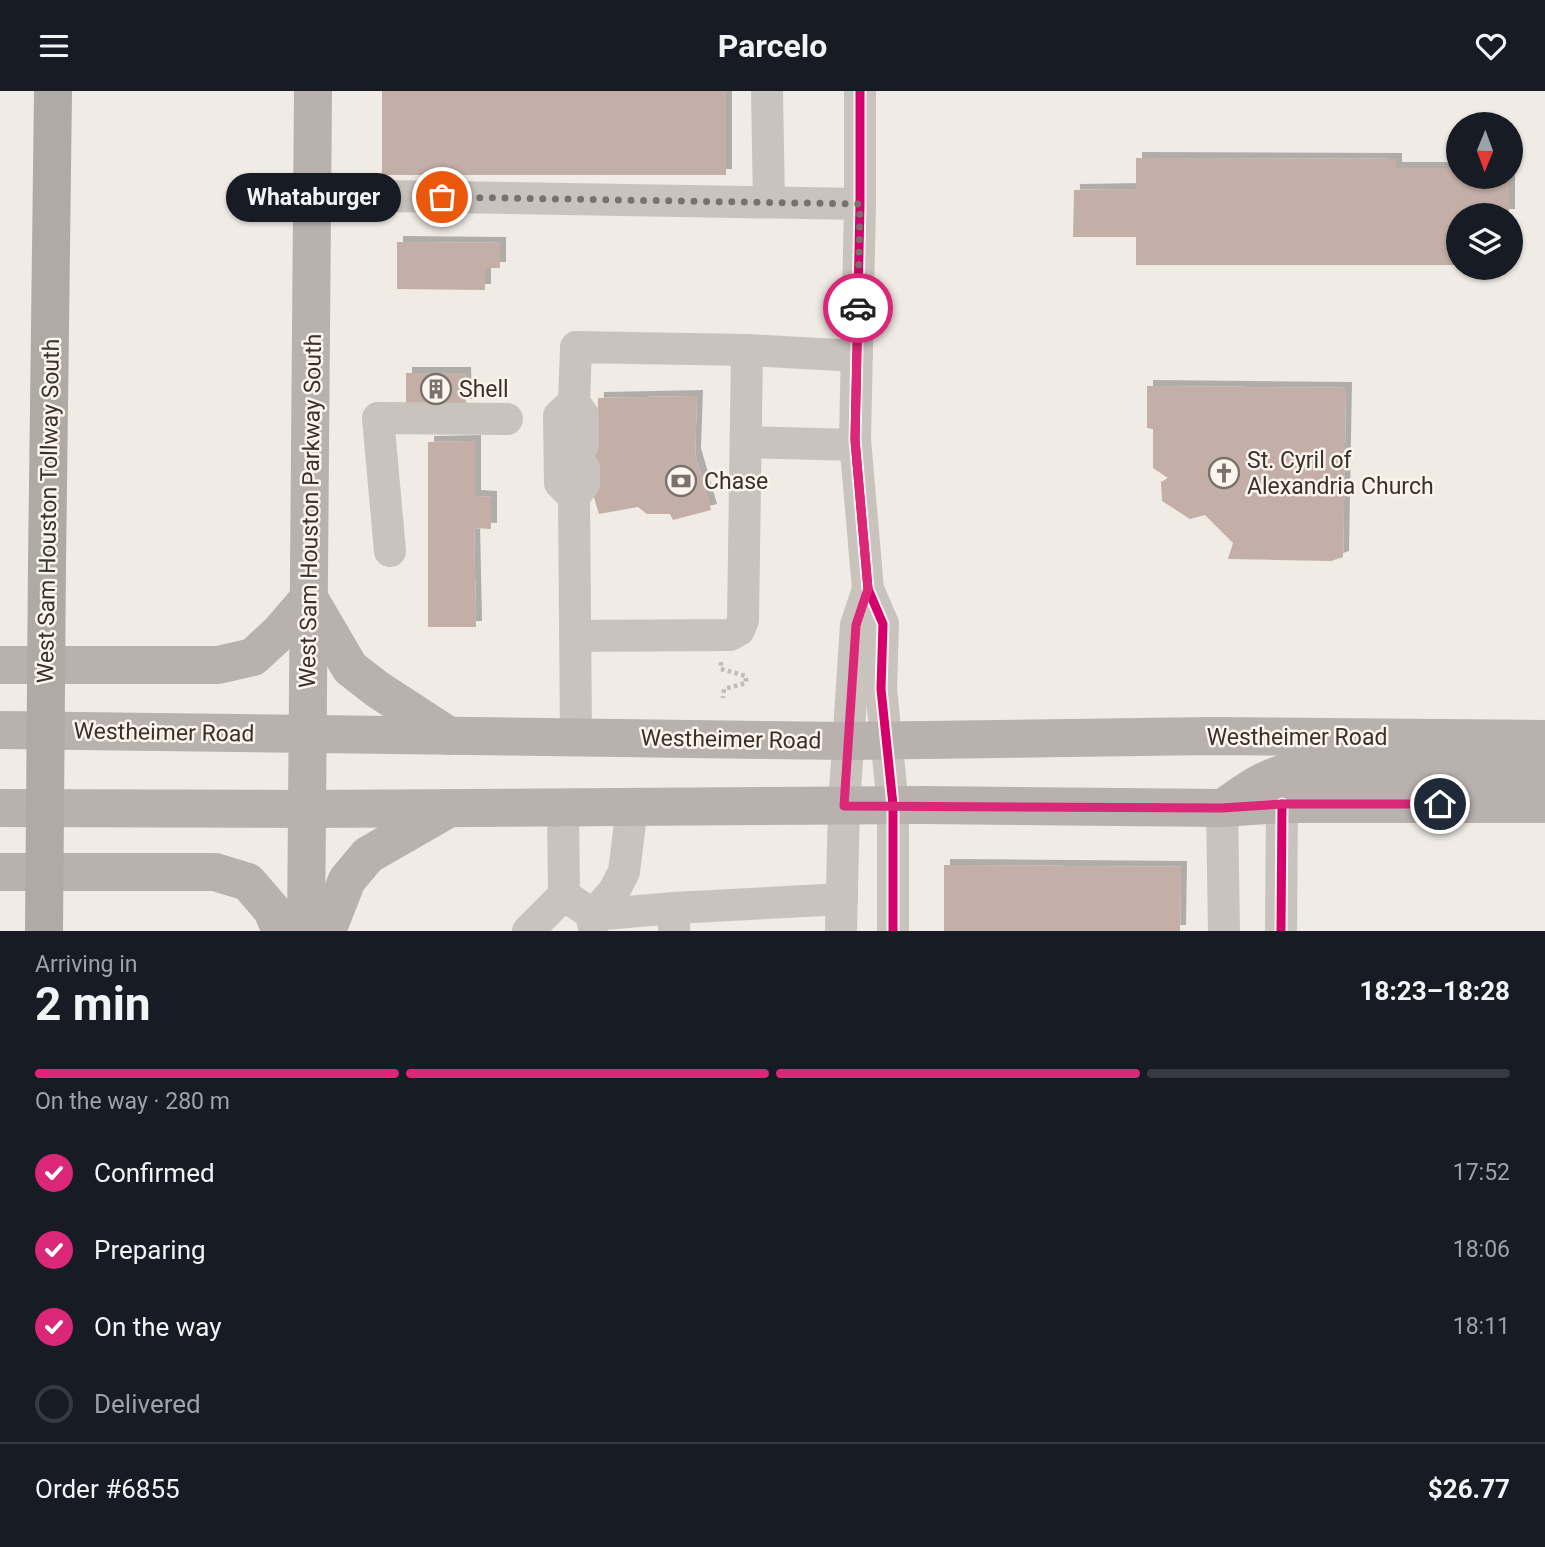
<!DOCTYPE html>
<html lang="en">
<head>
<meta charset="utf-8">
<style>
  body { margin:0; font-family:Roboto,sans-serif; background:#20242c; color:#f1f3f6; height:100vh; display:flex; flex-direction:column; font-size:26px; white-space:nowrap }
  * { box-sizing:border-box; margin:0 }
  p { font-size:23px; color:#9ea1a6 }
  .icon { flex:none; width:38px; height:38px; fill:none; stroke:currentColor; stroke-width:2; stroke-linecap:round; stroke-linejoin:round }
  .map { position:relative; height:840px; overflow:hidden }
  .panel { display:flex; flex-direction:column; background:#171b24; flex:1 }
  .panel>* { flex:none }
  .needle { width:46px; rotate:181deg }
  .fabs { position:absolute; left:1446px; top:21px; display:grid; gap:14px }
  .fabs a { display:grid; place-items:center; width:77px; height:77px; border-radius:50%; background:#171b24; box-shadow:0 2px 5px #0004; font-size:35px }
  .pin { position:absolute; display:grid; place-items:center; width:60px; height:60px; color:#fff; margin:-30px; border:4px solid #fff; border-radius:50%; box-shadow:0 2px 7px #0007 }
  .courier { position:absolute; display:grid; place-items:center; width:70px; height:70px; margin:-35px; border:5px solid #db2777; border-radius:50%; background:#fff; color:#222; box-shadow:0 2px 9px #0007 }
  .bubble { position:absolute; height:49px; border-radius:24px; background:#171b24; box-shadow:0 2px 5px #0004; font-size:23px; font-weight:700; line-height:49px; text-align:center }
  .head em { font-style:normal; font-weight:700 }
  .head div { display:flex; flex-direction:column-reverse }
  .head { display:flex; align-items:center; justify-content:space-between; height:119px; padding:0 35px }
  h1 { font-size:46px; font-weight:700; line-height:52px }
  .bar { display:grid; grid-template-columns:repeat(4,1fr); gap:10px 7px; align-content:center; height:84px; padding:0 35px }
  .bar i { height:9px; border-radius:5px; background:#363941 }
  .bar .on { background:#db2777 }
  .bar p { grid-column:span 4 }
  .line { display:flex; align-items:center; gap:18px; padding:0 35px; border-top:2px solid #363941 }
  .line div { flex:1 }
  ol { padding:0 35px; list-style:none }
  li { display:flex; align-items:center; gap:21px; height:77px }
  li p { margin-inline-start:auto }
  li .icon { padding:7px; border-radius:50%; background:#db2777; color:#fff; stroke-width:4 }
  li:last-child { color:#9ea1a6 }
  li i { width:38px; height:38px; border:4px solid #363941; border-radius:50% }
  header { display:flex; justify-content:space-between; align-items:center; height:91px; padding:0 35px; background:#171b24; font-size:32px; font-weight:700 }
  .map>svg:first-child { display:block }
</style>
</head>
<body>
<header><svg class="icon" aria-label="menu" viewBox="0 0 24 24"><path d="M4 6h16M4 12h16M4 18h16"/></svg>Parcelo<svg class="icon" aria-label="heart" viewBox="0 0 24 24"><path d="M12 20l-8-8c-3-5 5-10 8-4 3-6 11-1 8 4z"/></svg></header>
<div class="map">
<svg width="1545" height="840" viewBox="0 0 1545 840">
  <defs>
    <filter id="shadow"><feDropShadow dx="6" dy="-6" stdDeviation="0" flood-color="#0004"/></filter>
  </defs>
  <rect width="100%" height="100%" fill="#f0ebe5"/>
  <g fill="#c3afa7" filter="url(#shadow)">
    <rect x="382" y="0" width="344" height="84"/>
    <path d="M 1136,67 L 1396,68 L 1396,77 L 1458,77 L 1458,86 L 1509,86 L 1509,124 L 1458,124 L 1458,174 L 1136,174 L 1136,146 L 1073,146 L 1074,99 L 1136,98 Z"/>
    <path d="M 397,151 L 500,152 L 500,177 L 485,177 L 485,199 L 397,198 Z"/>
    <path d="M 406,282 L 465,282 L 466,314 L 406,314 Z"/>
    <path d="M 1147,295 L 1346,297 L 1343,466 L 1331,470 L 1228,468 L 1233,452 L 1205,424 L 1190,428 L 1162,410 L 1161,391 L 1168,387 L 1153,377 L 1153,338 L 1147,337 Z"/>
    <path d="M 697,305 L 695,363 L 711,419 L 673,429 L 670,423 L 647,423 L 638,416 L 599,423 L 592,400 L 562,374 L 597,355 L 598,307 Z"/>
    <path d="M 475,350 L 475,405 L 491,406 L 491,438 L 474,437 L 476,536 L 428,536 L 428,351 Z"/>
    <path d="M 944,774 L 1181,776 L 1180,840 L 944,840 Z"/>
  </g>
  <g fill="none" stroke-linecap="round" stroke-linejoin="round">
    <path stroke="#c2bbb6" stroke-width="4.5" stroke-dasharray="3.5 3.5" stroke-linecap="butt" d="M 721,571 L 721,578 L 746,585 L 746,592 L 724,598 L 723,607"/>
    <g stroke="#c9c3be" stroke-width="32">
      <path d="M 767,0 L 769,111"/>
      <path d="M 860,0 L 860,113 L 855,349 L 868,498 L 883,533 L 881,598 L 893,714 L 893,840"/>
      <path d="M 313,102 L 349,101 L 387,105 L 860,113"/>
      <path d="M 746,351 L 855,354"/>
      <path d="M 583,354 L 583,324 L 574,311 L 576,256 L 747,259 L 857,265"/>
      <path d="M 574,406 L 560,392 L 559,325 L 574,311"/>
      <path d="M 390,460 L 378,327 L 507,328"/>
      <path d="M 575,545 L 730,544 L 739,539 L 743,529 L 747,259"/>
      <path d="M 576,646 L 574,406 L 584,393 L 584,377"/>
      <path d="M 563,717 L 564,804 L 593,824 L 674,817"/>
      <path d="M 1222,717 L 1224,840"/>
      <path d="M 593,833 L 593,824 L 614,800 L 624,781 L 632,716"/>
      <path d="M 528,840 L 564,804"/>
      <path d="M 674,840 L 674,817 L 842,808"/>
      <path d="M 841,840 L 844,715 L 856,534 L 868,498"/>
      <path d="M 1281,840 L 1282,713"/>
    </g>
    <g stroke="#b8b1ad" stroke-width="38">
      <path d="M 0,574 L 218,574 L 253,566 L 279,542 L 309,507 L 350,577 L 377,598 L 449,645"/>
      <path d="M 0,639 L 848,650 L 1211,645 L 1545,648"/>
      <path d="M 1224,716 C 1247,700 1266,685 1294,680 L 1545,681"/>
      <path d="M 0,717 L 307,718 L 923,714 L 1222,717 L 1282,713 L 1545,713"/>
      <path d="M 0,781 L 215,781 L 248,791 L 272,819 L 281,840"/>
      <path d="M 306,840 L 313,0"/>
      <path d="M 327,840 L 347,789 L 368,764 L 448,718"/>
    </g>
    <path stroke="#afaaa4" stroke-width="38" d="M 47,473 L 53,0"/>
    <path stroke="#afaaa4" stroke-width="38" d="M 44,840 L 47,473"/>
    <g stroke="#fbf5ee" stroke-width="13">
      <g id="cycleway">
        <path d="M 860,0 L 860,113 L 855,349 L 868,498 L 883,533 L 881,598 L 893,714 L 893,840"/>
        <path d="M 1281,840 L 1282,713"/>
      </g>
    </g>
    <use href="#cycleway" stroke="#d6006c" stroke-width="9"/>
  </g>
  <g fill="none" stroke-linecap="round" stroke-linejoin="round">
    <path stroke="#7a716c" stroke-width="7" stroke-dasharray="0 12.6" d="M 442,106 L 860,113 L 858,217"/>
    <path stroke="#db2777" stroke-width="9" d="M 858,217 L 855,349 L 868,498 L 856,534 L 844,715 L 1222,717 L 1283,713 L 1440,713"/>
  </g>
  <defs>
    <g id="building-ring" transform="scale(1.575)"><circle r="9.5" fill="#fbf5ee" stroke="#7a716c" stroke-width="1.5"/><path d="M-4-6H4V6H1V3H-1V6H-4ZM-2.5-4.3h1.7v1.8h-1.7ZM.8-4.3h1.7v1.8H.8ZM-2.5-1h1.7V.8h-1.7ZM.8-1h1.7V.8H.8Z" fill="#7a716c"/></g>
    <g id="church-ring" transform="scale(1.575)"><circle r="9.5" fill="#fbf5ee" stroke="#7a716c" stroke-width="1.5"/><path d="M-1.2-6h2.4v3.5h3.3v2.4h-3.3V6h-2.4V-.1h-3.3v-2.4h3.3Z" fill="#7a716c"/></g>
    <g id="bank-ring" transform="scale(1.575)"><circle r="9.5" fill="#fbf5ee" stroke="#7a716c" stroke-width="1.5"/><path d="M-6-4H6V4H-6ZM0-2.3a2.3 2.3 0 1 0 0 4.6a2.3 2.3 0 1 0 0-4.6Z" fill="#7a716c"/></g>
  </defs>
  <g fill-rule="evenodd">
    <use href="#building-ring" x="436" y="298"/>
    <use href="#church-ring" x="1224" y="382"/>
    <use href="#bank-ring" x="681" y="390"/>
  </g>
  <g text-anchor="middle" stroke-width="5" stroke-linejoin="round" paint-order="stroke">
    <g font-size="23" fill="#3b302b" stroke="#fbf5ee" text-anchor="start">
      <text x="459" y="306">Shell</text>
      <text x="1247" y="377">St. Cyril of<tspan x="1247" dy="26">Alexandria Church</tspan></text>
      <text x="704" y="398">Chase</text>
    </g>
    <g font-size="23" fill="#3b302b" stroke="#fbf5ee">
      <text transform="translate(48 420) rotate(-89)" y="8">West Sam Houston Tollway South</text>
      <text transform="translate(310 420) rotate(-89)" y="8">West Sam Houston Parkway South</text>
      <text transform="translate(164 641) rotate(1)" y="8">Westheimer Road</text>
      <text x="1297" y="654">Westheimer Road</text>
      <text transform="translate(731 648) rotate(1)" y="8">Westheimer Road</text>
    </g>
  </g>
</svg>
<div class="fabs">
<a><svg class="needle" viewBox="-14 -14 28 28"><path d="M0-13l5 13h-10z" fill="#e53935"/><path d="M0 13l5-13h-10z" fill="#9ea1a6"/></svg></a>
<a><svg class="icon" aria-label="layers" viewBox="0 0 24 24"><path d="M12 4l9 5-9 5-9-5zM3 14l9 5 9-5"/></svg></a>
</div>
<div class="pin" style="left:442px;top:106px;background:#ea580c"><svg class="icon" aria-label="bag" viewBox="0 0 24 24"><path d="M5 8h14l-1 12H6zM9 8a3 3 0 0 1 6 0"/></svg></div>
<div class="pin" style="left:1440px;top:713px;background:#1f2937"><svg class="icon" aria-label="home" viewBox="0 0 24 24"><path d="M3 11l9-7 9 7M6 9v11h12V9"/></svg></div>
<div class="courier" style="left:858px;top:217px"><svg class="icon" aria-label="car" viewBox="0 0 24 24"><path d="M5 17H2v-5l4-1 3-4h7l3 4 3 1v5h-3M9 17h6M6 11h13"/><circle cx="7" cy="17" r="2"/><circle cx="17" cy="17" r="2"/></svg></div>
<div class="bubble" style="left:226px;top:82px;width:175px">Whataburger</div>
</div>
<section class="panel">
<div class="head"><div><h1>2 min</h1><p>Arriving in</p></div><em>18:23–18:28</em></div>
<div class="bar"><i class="on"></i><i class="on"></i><i class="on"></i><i></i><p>On the way · 280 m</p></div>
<ol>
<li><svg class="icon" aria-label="check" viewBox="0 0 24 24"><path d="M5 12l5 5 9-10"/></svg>Confirmed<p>17:52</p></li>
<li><svg class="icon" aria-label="check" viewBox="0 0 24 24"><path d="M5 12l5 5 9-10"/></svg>Preparing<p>18:06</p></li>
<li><svg class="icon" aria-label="check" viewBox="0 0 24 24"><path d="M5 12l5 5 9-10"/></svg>On the way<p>18:11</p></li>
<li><i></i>Delivered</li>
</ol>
<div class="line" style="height:91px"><div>Order #6855</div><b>$26.77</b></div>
</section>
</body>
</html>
